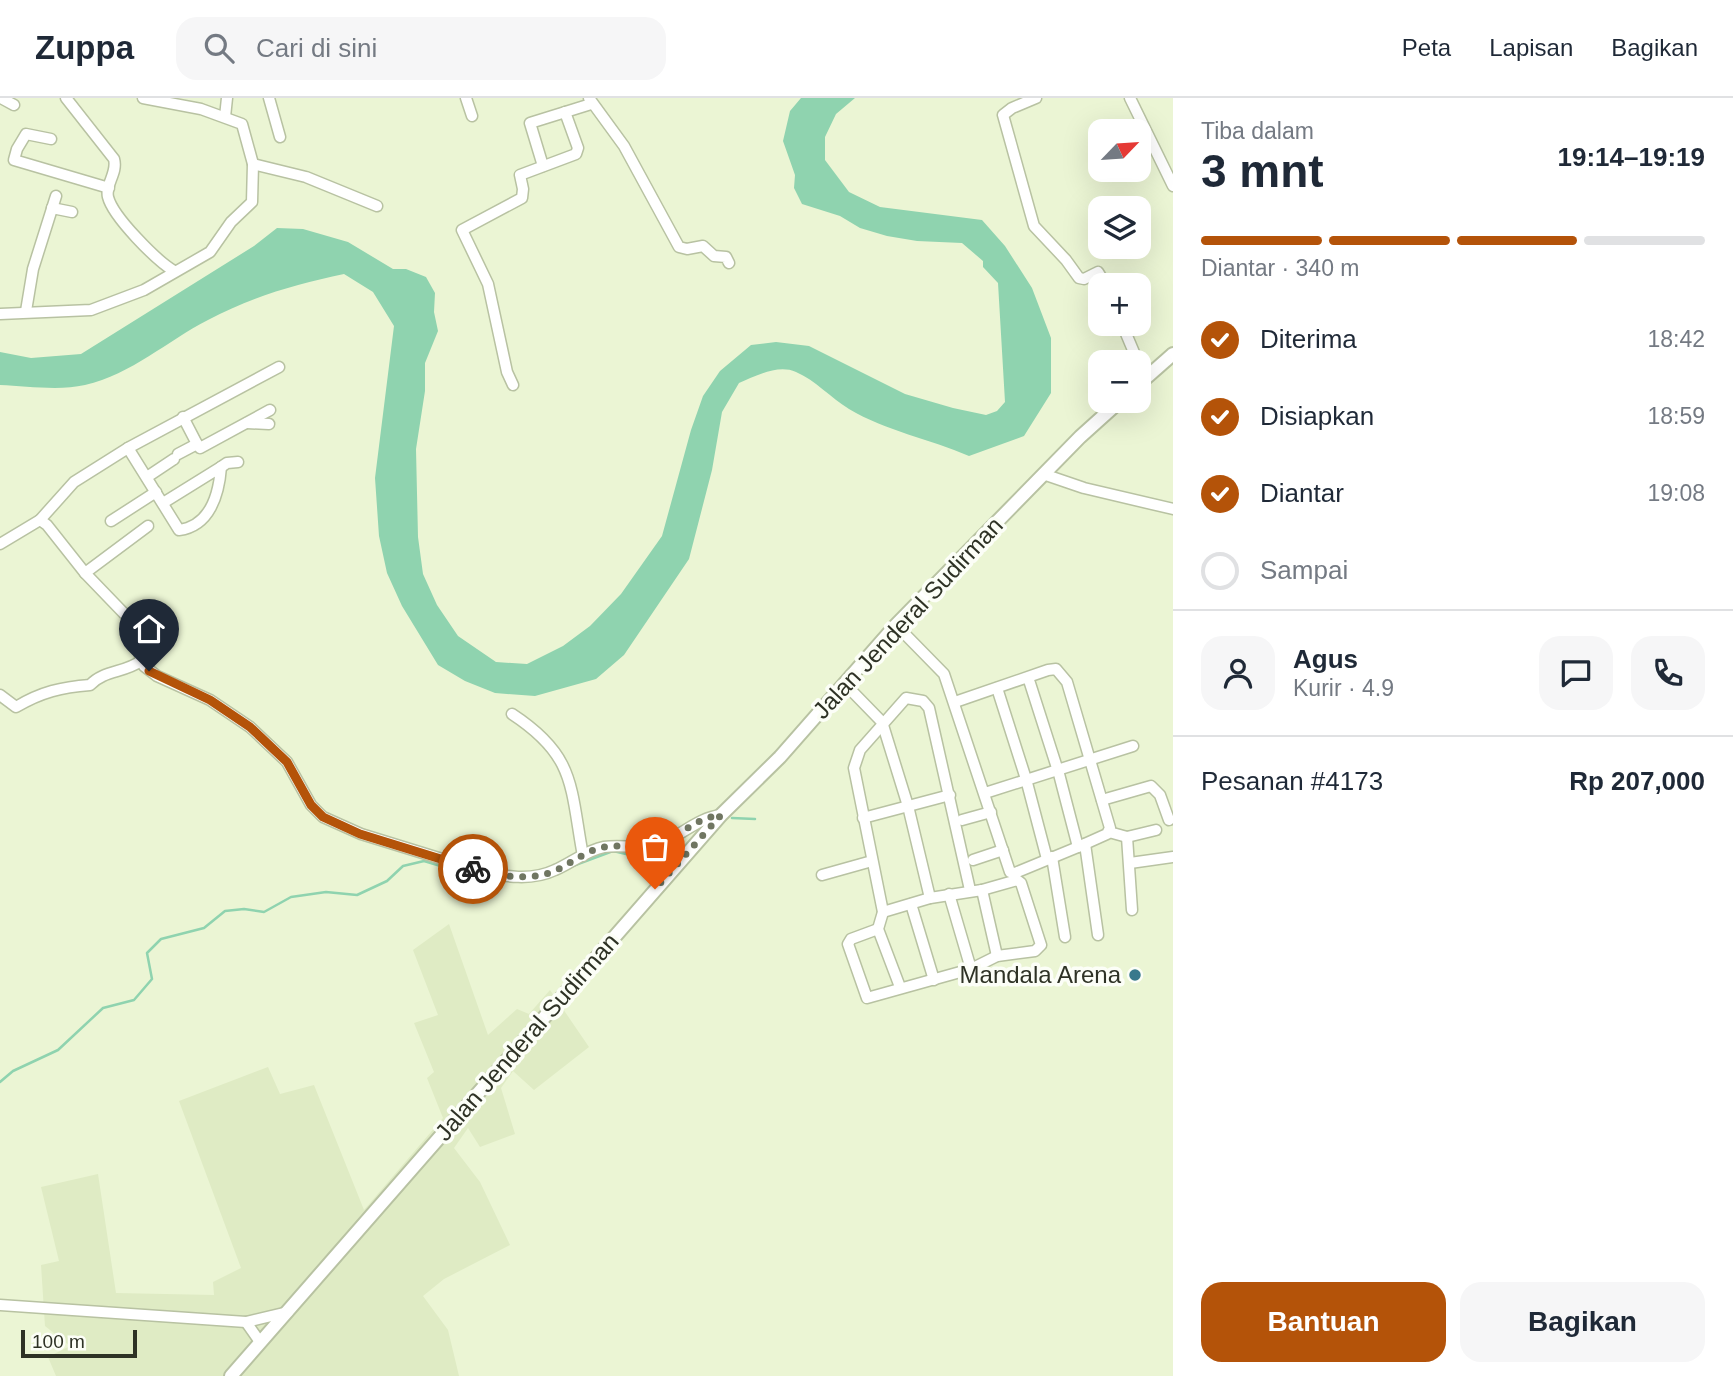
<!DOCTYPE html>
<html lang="id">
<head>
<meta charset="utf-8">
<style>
  body { margin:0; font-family:Helvetica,sans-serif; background:#f6f6f7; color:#1f2937; height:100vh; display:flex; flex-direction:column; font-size:26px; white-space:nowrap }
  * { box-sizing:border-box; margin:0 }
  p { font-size:23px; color:#747a83 }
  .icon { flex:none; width:38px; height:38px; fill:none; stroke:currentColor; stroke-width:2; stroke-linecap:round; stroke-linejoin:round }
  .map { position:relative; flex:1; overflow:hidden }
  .sheet { display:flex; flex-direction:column; background:#fff; width:560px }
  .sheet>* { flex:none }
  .needle { width:46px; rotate:65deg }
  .controls { position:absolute; left:1088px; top:21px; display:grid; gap:14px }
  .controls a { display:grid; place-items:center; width:63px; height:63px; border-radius:14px; background:#fff; box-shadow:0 7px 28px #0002; font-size:35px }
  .scale { position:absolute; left:21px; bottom:18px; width:116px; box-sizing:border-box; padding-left:7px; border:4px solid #2e3225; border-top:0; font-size:19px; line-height:24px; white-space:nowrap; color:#2e3225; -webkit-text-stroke:5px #fcfef7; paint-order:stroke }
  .pin { position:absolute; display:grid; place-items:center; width:60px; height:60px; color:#fff; margin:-72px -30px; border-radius:50% 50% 50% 0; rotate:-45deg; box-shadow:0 0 7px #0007 }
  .pin .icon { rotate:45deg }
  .courier { position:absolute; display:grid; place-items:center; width:70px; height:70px; margin:-35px; border:5px solid #b45309; border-radius:50%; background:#fff; color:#222; box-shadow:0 2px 9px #0007 }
  .summary em { font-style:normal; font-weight:800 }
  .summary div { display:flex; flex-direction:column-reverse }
  .summary { display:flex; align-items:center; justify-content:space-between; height:119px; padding:0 28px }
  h1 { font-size:46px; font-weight:800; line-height:52px }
  .bar { display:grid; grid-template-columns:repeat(4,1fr); gap:10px 7px; align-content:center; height:84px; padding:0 28px }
  .bar i { height:9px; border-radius:5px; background:#e0e1e3 }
  .bar .selected { background:#b45309 }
  .bar p { grid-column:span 4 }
  .line { display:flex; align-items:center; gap:18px; padding:0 28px; border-top:2px solid #e0e1e3 }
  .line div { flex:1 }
  .round { display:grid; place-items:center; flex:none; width:74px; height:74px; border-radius:21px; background:#f6f6f7 }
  ol { padding:0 28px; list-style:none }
  li { display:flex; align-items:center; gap:21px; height:77px }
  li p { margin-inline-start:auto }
  li .icon { padding:7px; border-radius:50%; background:#b45309; color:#fff; stroke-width:4 }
  li:last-child { color:#747a83 }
  li i { width:38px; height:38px; border:4px solid #e0e1e3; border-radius:50% }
  .action { display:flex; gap:14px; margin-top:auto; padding:14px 28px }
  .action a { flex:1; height:80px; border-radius:21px; background:#b45309; color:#fff; font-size:28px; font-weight:800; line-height:80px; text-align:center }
  .action a+a { background:#f6f6f7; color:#1f2937 }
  header { display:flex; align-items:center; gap:42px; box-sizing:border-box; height:98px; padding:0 35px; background:#fff; border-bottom:2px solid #e0e1e3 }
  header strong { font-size:33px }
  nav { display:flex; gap:38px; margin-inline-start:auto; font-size:24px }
  .search { width:490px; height:63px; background:#f6f6f7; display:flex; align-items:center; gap:18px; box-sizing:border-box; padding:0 24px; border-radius:21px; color:#747a83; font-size:26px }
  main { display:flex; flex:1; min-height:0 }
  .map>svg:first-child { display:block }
</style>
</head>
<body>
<header>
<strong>Zuppa</strong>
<div class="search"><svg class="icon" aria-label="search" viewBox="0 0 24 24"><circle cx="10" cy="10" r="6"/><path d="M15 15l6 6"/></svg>Cari di sini</div>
<nav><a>Peta</a><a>Lapisan</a><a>Bagikan</a></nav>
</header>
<main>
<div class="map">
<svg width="1173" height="1278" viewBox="0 0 1173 1278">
  <rect width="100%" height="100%" fill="#ebf5d4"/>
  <path fill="#dfebc4" d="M 449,826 L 488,937 L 517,911 L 529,916 L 550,892 L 589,949 L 534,992 L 513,973 L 501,990 L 515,1036 L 480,1049 L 468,1030 L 454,1050 L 480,1084 L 510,1147 L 444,1181 L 423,1198 L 448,1232 L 459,1278 L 56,1278 L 48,1259 L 70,1248 L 45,1228 L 41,1167 L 59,1163 L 41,1089 L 98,1076 L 116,1195 L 214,1197 L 213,1184 L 241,1170 L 179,1003 L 268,969 L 280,996 L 314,987 L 364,1112 L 443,1020 L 427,980 L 434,974 L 414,925 L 438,917 L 413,852 Z"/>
  <path fill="#8fd3af" d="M 801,0 L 855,0 L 836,16 L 825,39 L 825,62 L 849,94 L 880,109 L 982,122 L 1005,148 L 1032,190 L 1051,240 L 1051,295 L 1024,338 L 969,358 C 930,341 886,333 849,311 C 831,300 815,282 796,274 C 778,266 755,278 739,285 L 722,314 L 712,372 L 689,461 L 624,557 L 596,581 L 535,598 L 495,595 L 465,583 L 438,567 L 402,508 L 387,475 L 379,438 L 375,380 L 394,228 L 373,194 L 344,176 C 296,186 251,199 208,222 C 167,243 132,276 85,287 C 59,293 26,288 0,287 L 0,254 L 31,260 L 81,256 L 254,148 L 277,130 L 303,131 L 348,144 L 393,171 L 406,171 L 426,179 L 435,195 L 434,214 L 438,233 L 425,265 L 425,293 L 416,351 L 418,439 L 423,476 L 437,507 L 458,538 L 496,564 L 527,566 L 563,548 L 590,528 L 621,496 L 662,438 L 691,332 L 703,298 L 720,273 L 751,247 L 776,244 L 809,248 L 905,296 L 953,310 L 986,317 L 997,313 L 1005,304 L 998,185 L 983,169 L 983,163 L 962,145 L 917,143 L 887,138 L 860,130 L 840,118 L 802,106 L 794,90 L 795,77 L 783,43 L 790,13 Z"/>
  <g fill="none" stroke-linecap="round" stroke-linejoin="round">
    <g stroke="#8fd3af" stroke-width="2.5">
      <path d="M 732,720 L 755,721"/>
      <path d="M 691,734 L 706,726"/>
      <path d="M 570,769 L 613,753 L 635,758 L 661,754 L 685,738"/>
      <path d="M 0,984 L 13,973 L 58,952 L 103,910 L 134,902 L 152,881 L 147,855 L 161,841 L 204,830 L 225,813 L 244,811 L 264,814 L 291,799 L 326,794 L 357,797 L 387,783 L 403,768 L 424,763 L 464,775 L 511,783"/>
    </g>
    <g stroke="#b8c2a2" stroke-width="13">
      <g id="minor">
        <path d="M 1,0 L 14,7"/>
        <path d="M 66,0 L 114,61 C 118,75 105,86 108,99 C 113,119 157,163 174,173"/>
        <path d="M 269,0 L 280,39"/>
        <path d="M 466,0 L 472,18"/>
        <path d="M 589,0 L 624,48 L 679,149 L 687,151 L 703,148 L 714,158 L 726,159 L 729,165"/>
        <path d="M 1036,0 L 1012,10 L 1003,17 L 1034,128 L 1066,162 L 1079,180 L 1084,181 L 1098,174 L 1106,187"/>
        <path d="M 1130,0 L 1173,88"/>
        <path d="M 225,19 L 227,0"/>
        <path d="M 51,41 L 26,36 L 17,51 L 14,62 L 109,90"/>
        <path d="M 253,66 L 306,79 L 377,108"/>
        <path d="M 543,68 L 530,25 L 591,6"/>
        <path d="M 52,110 L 72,114"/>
        <path d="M 26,213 L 33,171 L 56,98"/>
        <path d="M 0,216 L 91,212 L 144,192 L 210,154 L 231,124 L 252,104 L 253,66 L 242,26 L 201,11 L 143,0"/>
        <path d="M 1122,226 L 1138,264"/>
        <path d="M 513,287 L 507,274 L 488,186 L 462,132 L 522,100 L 523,91 L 520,77 L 576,56 L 578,50 L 565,14"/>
        <path d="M 247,325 L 269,326"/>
        <path d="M 197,346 L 200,350 L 270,312"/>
        <path d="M 128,350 L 279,269"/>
        <path d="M 178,356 L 197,346 L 183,319"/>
        <path d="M 221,369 L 227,365 L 238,364"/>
        <path d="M 1043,376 L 1084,390 L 1173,411"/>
        <path d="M 147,379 L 174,361"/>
        <path d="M 40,422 L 74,384 L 128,350 L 179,432 C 210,428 219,396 221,369 L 163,405"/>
        <path d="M 111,423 L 156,394"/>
        <path d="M 0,446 L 40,422 L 47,427 L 85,475 L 138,530 L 142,545 L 140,558 L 144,568 L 157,578 L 210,602 L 250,629 L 287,664 L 311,707 L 323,719 L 361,736 L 481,773 C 505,779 532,783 555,772 C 571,765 587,752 604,749 C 622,746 640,752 658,746 C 680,739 697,720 721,717"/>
        <path d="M 85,475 L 148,428"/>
        <path d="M 896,527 L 944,576 L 1010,774 L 1015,775 L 1078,749"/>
        <path d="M 844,585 L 882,624 L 908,708 L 930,800"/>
        <path d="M 997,590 L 1026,681 L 1047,761"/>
        <path d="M 0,597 L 16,609 C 41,594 62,589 90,587 C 104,572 124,575 141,563"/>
        <path d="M 955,604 L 1048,572 L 1056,571 L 1067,584 L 1110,730 L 1107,736 L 1078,749 L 1059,676 L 1028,579"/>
        <path d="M 512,616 C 576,658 570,688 583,758"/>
        <path d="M 985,695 L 1133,648"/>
        <path d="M 1102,702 L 1151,688 L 1160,697 L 1169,722"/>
        <path d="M 863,720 L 950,697"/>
        <path d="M 962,722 L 991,714"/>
        <path d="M 1109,734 L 1127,739 L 1156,732"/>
        <path d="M 1127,739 L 1132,812"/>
        <path d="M 1085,746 L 1098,837"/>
        <path d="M 1052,759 L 1065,839"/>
        <path d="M 973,762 L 1003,752"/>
        <path d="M 1130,765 L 1173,759"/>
        <path d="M 822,777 L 872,763"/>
        <path d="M 982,792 L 997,858"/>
        <path d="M 949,796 L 971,871"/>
        <path d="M 911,806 L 934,882"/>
        <path d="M 878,831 L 851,841 L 848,846 L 867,900 L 971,871 L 997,858 L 1035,853 L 1041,847 L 1021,785 L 1017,782 L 982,792 L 930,800 L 883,814"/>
        <path d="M 900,889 L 878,831 L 883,814 L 854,670 L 860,652 L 906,600 L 923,603 L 929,610 L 970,792"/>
        <path d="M 0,1207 L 246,1224 L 288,1214"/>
        <path d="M 246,1224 L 260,1244"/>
      </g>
    </g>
    <g stroke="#b8c2a2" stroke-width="16">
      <g id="major">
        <path d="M 1139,286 L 1173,256"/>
        <path d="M 231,1278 L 721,717 L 780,659 L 896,527 L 1080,339 L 1120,303"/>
      </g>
    </g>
    <use href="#minor" stroke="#fff" stroke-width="10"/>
    <use href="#major" stroke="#fff" stroke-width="12"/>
  </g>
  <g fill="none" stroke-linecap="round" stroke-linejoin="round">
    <path stroke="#707662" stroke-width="7" stroke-dasharray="0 12.6" d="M 473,771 C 500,778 530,784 557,772 C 571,765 585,754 600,750 C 619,745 639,752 658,746 C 680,738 697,719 721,717 L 655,791"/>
    <path stroke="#b45309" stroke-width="9" d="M 149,573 L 210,602 L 250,629 L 287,664 L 311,707 L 323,719 L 360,736 L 473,771"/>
  </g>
  <circle fill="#38798c" stroke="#fcfef7" stroke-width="2.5" cx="1135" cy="877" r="7"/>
  <g text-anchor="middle" stroke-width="7" stroke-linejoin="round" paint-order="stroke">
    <g font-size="24" fill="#2e3225" stroke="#fcfef7">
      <text transform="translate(908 520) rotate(-47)" y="8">Jalan Jenderal Sudirman</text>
      <text transform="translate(527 939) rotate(-49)" y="8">Jalan Jenderal Sudirman</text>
    </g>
    <g font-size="24" fill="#2e3225" stroke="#fcfef7" text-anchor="end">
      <text x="1121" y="885">Mandala Arena</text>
    </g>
  </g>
</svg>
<div class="controls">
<a><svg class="needle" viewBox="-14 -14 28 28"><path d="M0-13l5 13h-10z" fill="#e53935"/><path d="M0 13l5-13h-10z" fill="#747a83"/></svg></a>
<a><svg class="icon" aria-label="layers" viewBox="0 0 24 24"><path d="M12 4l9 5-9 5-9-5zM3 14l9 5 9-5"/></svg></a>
<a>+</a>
<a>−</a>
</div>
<div class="scale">100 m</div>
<div class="pin" style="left:655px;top:791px;background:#ea580c"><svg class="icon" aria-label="bag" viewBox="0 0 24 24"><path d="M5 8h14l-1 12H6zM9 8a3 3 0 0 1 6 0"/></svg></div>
<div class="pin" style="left:149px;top:573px;background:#1f2937"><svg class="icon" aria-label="home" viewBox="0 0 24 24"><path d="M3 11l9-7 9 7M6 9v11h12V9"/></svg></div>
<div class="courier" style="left:473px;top:771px"><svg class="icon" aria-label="bike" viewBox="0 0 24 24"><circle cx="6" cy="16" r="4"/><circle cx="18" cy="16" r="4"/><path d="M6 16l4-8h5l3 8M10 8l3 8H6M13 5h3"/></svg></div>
</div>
<section class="sheet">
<div class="summary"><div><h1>3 mnt</h1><p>Tiba dalam</p></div><em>19:14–19:19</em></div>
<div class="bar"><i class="selected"></i><i class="selected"></i><i class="selected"></i><i></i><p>Diantar · 340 m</p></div>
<ol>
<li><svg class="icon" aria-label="check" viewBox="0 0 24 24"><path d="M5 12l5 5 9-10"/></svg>Diterima<p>18:42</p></li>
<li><svg class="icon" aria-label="check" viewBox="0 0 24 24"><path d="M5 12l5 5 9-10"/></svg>Disiapkan<p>18:59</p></li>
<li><svg class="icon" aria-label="check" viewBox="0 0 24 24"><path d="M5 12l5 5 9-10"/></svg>Diantar<p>19:08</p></li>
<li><i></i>Sampai</li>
</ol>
<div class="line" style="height:126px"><a class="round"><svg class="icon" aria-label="person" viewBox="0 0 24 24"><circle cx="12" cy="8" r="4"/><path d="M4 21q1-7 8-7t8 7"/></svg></a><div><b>Agus</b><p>Kurir · 4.9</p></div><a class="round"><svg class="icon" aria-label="chat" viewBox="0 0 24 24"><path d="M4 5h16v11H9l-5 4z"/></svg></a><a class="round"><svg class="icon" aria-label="phone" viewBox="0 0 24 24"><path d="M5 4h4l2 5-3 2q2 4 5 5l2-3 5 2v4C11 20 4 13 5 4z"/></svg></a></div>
<div class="line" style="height:91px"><div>Pesanan #4173</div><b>Rp 207,000</b></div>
<div class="action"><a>Bantuan</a><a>Bagikan</a></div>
</section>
</main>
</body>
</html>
